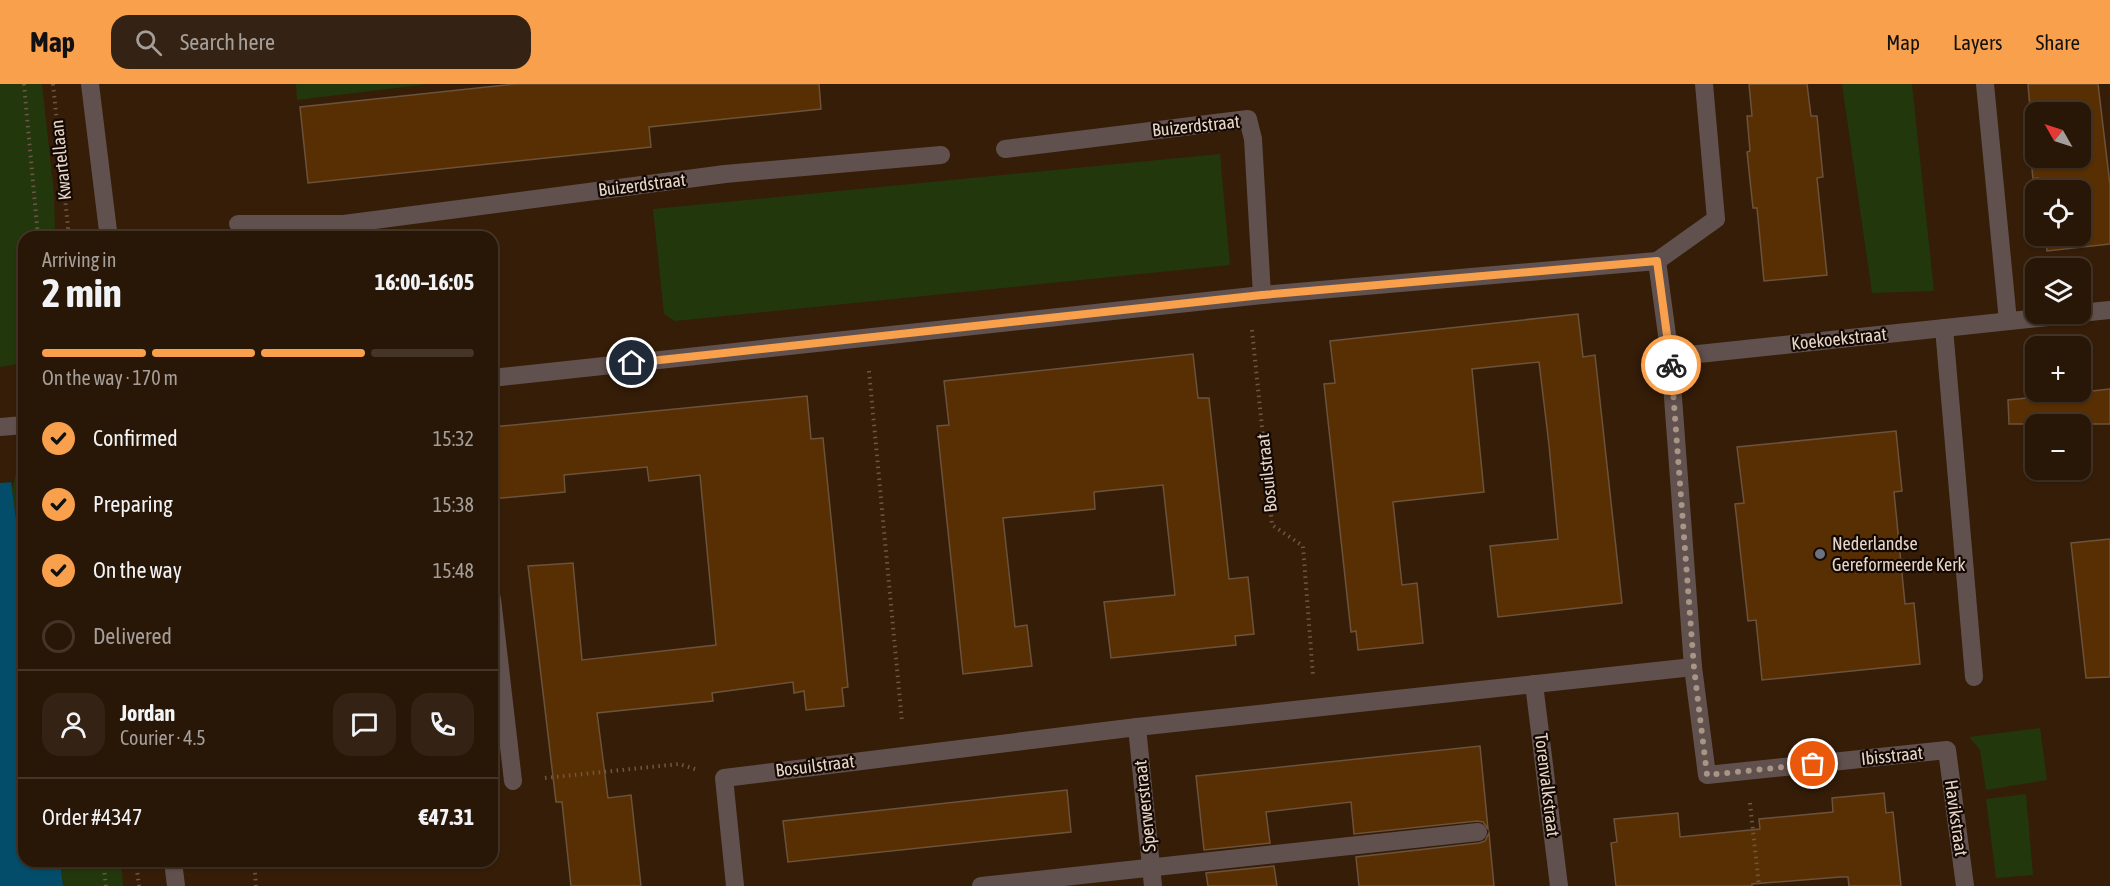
<!DOCTYPE html>
<html lang="en">
<head>
<meta charset="utf-8">
<style>
  body { margin:0; font-family:"Asap Condensed",sans-serif; background:#342314; color:#f1f3f6; height:100vh; display:flex; flex-direction:column; font-size:22px; white-space:nowrap }
  * { box-sizing:border-box; margin:0 }
  p { font-size:20px; color:#a59f9b }
  .icon { flex:none; width:33px; height:33px; fill:none; stroke:currentColor; stroke-width:2; stroke-linecap:round; stroke-linejoin:round }
  .map { position:relative; flex:1; overflow:hidden }
  .sheet { position:absolute; left:18px; top:147px; width:480px; height:636px; display:flex; flex-direction:column; background:#281606; border-radius:18px; box-shadow:0 2px 4px #0004,0 0 0 2px #443528 }
  .sheet>* { flex:none }
  .needle { width:39px; rotate:309deg }
  .controls { position:absolute; left:2025px; top:18px; display:grid; gap:12px }
  .controls a { display:grid; place-items:center; width:66px; height:66px; border-radius:12px; background:#281606; box-shadow:0 2px 4px #0004,0 0 0 2px #443528; font-size:30px }
  .pin { position:absolute; display:grid; place-items:center; width:51px; height:51px; color:#fff; margin:-26px; border:3px solid #fff; border-radius:50%; box-shadow:0 2px 6px #0007 }
  .courier { position:absolute; display:grid; place-items:center; width:60px; height:60px; margin:-30px; border:4px solid #f9a04d; border-radius:50%; background:#fff; color:#222; box-shadow:0 2px 8px #0007 }
  .head em { font-style:normal; font-weight:700 }
  .head div { display:flex; flex-direction:column-reverse }
  .head { display:flex; align-items:center; justify-content:space-between; height:102px; padding:0 24px }
  h1 { font-size:39px; font-weight:700; line-height:45px }
  .bar { display:grid; grid-template-columns:repeat(4,1fr); gap:9px 6px; align-content:center; height:72px; padding:0 24px }
  .bar i { height:8px; border-radius:4px; background:#443528 }
  .bar .selected { background:#f9a04d }
  .bar p { grid-column:span 4 }
  .line { display:flex; align-items:center; gap:15px; padding:0 24px; border-top:2px solid #443528 }
  .line div { flex:1 }
  .round { display:grid; place-items:center; flex:none; width:63px; height:63px; border-radius:18px; background:#342314 }
  ol { padding:0 24px; list-style:none }
  li { display:flex; align-items:center; gap:18px; height:66px }
  li p { margin-inline-start:auto }
  li .icon { padding:6px; border-radius:50%; background:#f9a04d; color:#111; stroke-width:4 }
  li:last-child { color:#a59f9b }
  li i { width:33px; height:33px; border:3px solid #443528; border-radius:50% }
  header { display:flex; align-items:center; gap:36px; box-sizing:border-box; height:84px; padding:0 30px; background:#f9a04d; color:#111 }
  header strong { font-size:28px }
  nav { display:flex; gap:33px; margin-inline-start:auto; font-size:21px }
  .search { width:420px; height:54px; background:#342314; display:flex; align-items:center; gap:15px; box-sizing:border-box; padding:0 21px; border-radius:18px; color:#a59f9b; font-size:22px }
  .map>svg:first-child { display:block }
</style>
</head>
<body>
<header>
<strong>Map</strong>
<div class="search"><svg class="icon" aria-label="search" viewBox="0 0 24 24"><circle cx="10" cy="10" r="6"/><path d="M15 15l6 6"/></svg>Search here</div>
<nav><a>Map</a><a>Layers</a><a>Share</a></nav>
</header>
<div class="map">
<svg width="2110" height="802" viewBox="0 0 2110 802">
  <rect width="100%" height="100%" fill="#351d08"/>
  <g fill="#23370c">
    <path d="M 0,0 L 42,0 L 54,109 L 55,151 L 54,153 L 24,153 L 24,279 L 0,283 Z"/>
    <path d="M 296,0 L 429,0 L 297,16 Z"/>
    <path d="M 1842,0 L 1912,0 L 1934,207 L 1872,209 Z"/>
    <path d="M 1220,70 L 1230,181 L 675,237 L 664,230 L 653,125 Z"/>
    <path d="M 16,389 L 24,389 L 24,496 L 12,405 Z"/>
    <path d="M 2040,644 L 2047,696 L 1986,706 L 1980,666 L 1969,653 Z"/>
    <path d="M 2026,710 L 2033,791 L 1996,794 L 1986,715 Z"/>
    <path d="M 60,777 L 121,777 L 123,802 L 63,802 Z"/>
  </g>
  <path fill="#034d6a" d="M 0,313 L 24,496 L 24,777 L 60,777 L 63,802 L 0,802 Z"/>
  <path fill="#351d08" d="M 0,310 L 3,312 L 14,398 L 0,399 Z"/>
  <g fill="#582f02" stroke="#6c523b" stroke-width="1.5" fill-rule="evenodd">
    <path d="M 515,0 L 819,0 L 821,25 L 649,43 L 651,63 L 308,99 L 300,23 Z"/>
    <path d="M 1749,0 L 1807,0 L 1811,32 L 1817,32 L 1823,93 L 1817,94 L 1827,191 L 1764,197 L 1757,124 L 1753,124 L 1747,68 L 1750,67 L 1747,32 L 1752,32 Z"/>
    <path d="M 2028,0 L 2098,0 L 2110,101 L 2110,160 L 2047,167 L 2045,152 L 2080,152 L 2080,106 L 2040,106 L 2038,94 L 2033,95 L 2027,37 L 2031,36 ZM 2036,28 L 2080,28 L 2080,74 L 2036,74 Z"/>
    <path d="M 1578,230 L 1583,273 L 1595,271 L 1622,519 L 1498,533 L 1490,462 L 1558,455 L 1549,361 L 1539,278 L 1472,285 L 1484,408 L 1393,418 L 1402,501 L 1417,499 L 1423,559 L 1358,566 L 1356,547 L 1351,548 L 1324,300 L 1335,299 L 1330,257 Z"/>
    <path d="M 1193,270 L 1198,314 L 1209,314 L 1229,495 L 1248,493 L 1254,550 L 1235,552 L 1236,561 L 1111,574 L 1104,518 L 1175,511 L 1163,401 L 1094,408 L 1095,425 L 1003,434 L 1015,543 L 1027,541 L 1032,582 L 963,590 L 937,342 L 949,341 L 944,297 Z"/>
    <path d="M 2110,305 L 2110,340 L 2009,340 L 2008,316 Z"/>
    <path d="M 807,312 L 811,355 L 823,354 L 848,603 L 842,604 L 844,622 L 806,626 L 804,607 L 794,609 L 793,598 L 712,609 L 713,617 L 597,629 L 608,714 L 631,711 L 641,802 L 571,802 L 562,718 L 556,718 L 528,482 L 573,479 L 582,576 L 716,561 L 700,391 L 649,397 L 647,383 L 564,391 L 565,408 L 492,415 L 492,343 Z"/>
    <path d="M 1896,347 L 1902,407 L 1894,408 L 1905,520 L 1914,519 L 1920,580 L 1762,596 L 1756,536 L 1748,537 L 1735,420 L 1744,419 L 1737,363 Z"/>
    <path d="M 2110,455 L 2110,593 L 2086,594 L 2071,459 Z"/>
    <path d="M 1480,662 L 1488,745 L 1483,738 L 1477,737 L 1354,750 L 1351,718 L 1266,728 L 1270,759 L 1204,766 L 1196,692 Z"/>
    <path d="M 1067,706 L 1071,748 L 788,778 L 783,737 Z"/>
    <path d="M 1884,709 L 1886,729 L 1893,728 L 1901,802 L 1849,802 L 1848,793 L 1840,793 L 1752,800 L 1752,802 L 1616,802 L 1611,759 L 1617,758 L 1614,735 L 1678,729 L 1680,753 L 1760,745 L 1759,735 L 1833,728 L 1832,714 Z"/>
    <path d="M 1489,749 L 1494,802 L 1359,802 L 1356,773 L 1479,759 L 1485,757 Z"/>
    <path d="M 1274,782 L 1277,802 L 1208,802 L 1206,789 Z"/>
  </g>
  <g fill="none" stroke-linecap="round" stroke-linejoin="round">
    <g stroke="#6d5846" stroke-width="4" stroke-dasharray="1.5 4.5" stroke-linecap="butt">
      <path d="M 24,0 L 38,153"/>
      <path d="M 53,0 L 68,143 L 67,153"/>
      <path d="M 1252,246 L 1272,441 L 1303,462 L 1313,592"/>
      <path d="M 869,287 L 902,638"/>
      <path d="M 545,694 L 679,680 L 695,685"/>
      <path d="M 1750,719 L 1759,802"/>
      <path d="M 103,777 L 106,802"/>
      <path d="M 136,777 L 139,802"/>
      <path d="M 254,777 L 256,802"/>
    </g>
    <g stroke="#61514e" stroke-width="18">
      <path d="M 90,0 L 108,147 L 111,153"/>
      <path d="M 1985,0 L 2008,237"/>
      <path d="M 1005,65 L 1248,35 L 1253,55 L 1262,211"/>
      <path d="M 238,140 L 344,140 L 725,90 L 941,71"/>
      <path d="M 1657,177 L 1670,273 L 1693,583 L 1707,691 L 1947,666 L 1965,802"/>
      <path d="M 1657,177 L 1716,135 L 1704,0"/>
      <path d="M 2080,229 L 2110,226"/>
      <path d="M 1944,244 L 1974,593"/>
      <path d="M 1670,273 L 2077,230"/>
      <path d="M 492,294 L 1262,211 L 1657,177"/>
      <path d="M 0,343 L 24,341"/>
      <path d="M 492,515 L 513,697"/>
      <path d="M 1534,600 L 1559,802"/>
      <path d="M 1137,643 L 1153,802"/>
      <path d="M 173,777 L 176,802"/>
      <path d="M 735,802 L 724,694 L 1137,643 L 1693,583"/>
      <path d="M 981,802 L 1478,748"/>
    </g>
  </g>
  <g fill="none" stroke-linecap="round" stroke-linejoin="round">
    <path stroke="#a89585" stroke-width="6" stroke-dasharray="0 10.8" d="M 1671,281 L 1694,584 L 1707,691 L 1813,680"/>
    <path stroke="#f9a04d" stroke-width="8" d="M 632,279 L 1262,211 L 1657,177 L 1671,281"/>
  </g>
  <circle fill="#6b7280" stroke="#150a03" stroke-width="2" cx="1820" cy="470" r="6"/>
  <g text-anchor="middle" stroke-width="4.5" stroke-linejoin="round" paint-order="stroke">
    <g font-size="18" fill="#e6d6c9" stroke="#150a03">
      <text transform="translate(1196 42) rotate(-6)" y="6">Buizerdstraat</text>
      <text transform="translate(61 76) rotate(-96)" y="6">Kwartellaan</text>
      <text transform="translate(642 101) rotate(-7)" y="6">Buizerdstraat</text>
      <text transform="translate(1839 255) rotate(-6)" y="6">Koekoekstraat</text>
      <text transform="translate(1267 389) rotate(-96)" y="6">Bosuilstraat</text>
      <text transform="translate(1892 672) rotate(-6)" y="6">Ibisstraat</text>
      <text transform="translate(815 682) rotate(-7)" y="6">Bosuilstraat</text>
      <text transform="translate(1547 701) rotate(83)" y="6">Torenvalkstraat</text>
      <text transform="translate(1145 722) rotate(-96)" y="6">Sperwerstraat</text>
      <text transform="translate(1956 734) rotate(82)" y="6">Havikstraat</text>
    </g>
    <g font-size="18" fill="#e6d6c9" stroke="#150a03" text-anchor="start">
      <text x="1832" y="466">Nederlandse<tspan x="1832" dy="21">Gereformeerde Kerk</tspan></text>
    </g>
  </g>
</svg>
<div class="controls">
<a><svg class="needle" viewBox="-14 -14 28 28"><path d="M0-13l5 13h-10z" fill="#e53935"/><path d="M0 13l5-13h-10z" fill="#a59f9b"/></svg></a>
<a><svg class="icon" aria-label="locate" viewBox="0 0 24 24"><circle cx="12" cy="12" r="6"/><path d="M12 2v4M12 18v4M2 12h4M18 12h4"/></svg></a>
<a><svg class="icon" aria-label="layers" viewBox="0 0 24 24"><path d="M12 4l9 5-9 5-9-5zM3 14l9 5 9-5"/></svg></a>
<a>+</a>
<a>−</a>
</div>
<div class="pin" style="left:1813px;top:680px;background:#ea580c"><svg class="icon" aria-label="bag" viewBox="0 0 24 24"><path d="M5 8h14l-1 12H6zM9 8a3 3 0 0 1 6 0"/></svg></div>
<div class="pin" style="left:632px;top:279px;background:#1f2937"><svg class="icon" aria-label="home" viewBox="0 0 24 24"><path d="M3 11l9-7 9 7M6 9v11h12V9"/></svg></div>
<div class="courier" style="left:1671px;top:281px"><svg class="icon" aria-label="bike" viewBox="0 0 24 24"><circle cx="6" cy="16" r="4"/><circle cx="18" cy="16" r="4"/><path d="M6 16l4-8h5l3 8M10 8l3 8H6M13 5h3"/></svg></div>
<section class="sheet">
<div class="head"><div><h1>2 min</h1><p>Arriving in</p></div><em>16:00–16:05</em></div>
<div class="bar"><i class="selected"></i><i class="selected"></i><i class="selected"></i><i></i><p>On the way · 170 m</p></div>
<ol>
<li><svg class="icon" aria-label="check" viewBox="0 0 24 24"><path d="M5 12l5 5 9-10"/></svg>Confirmed<p>15:32</p></li>
<li><svg class="icon" aria-label="check" viewBox="0 0 24 24"><path d="M5 12l5 5 9-10"/></svg>Preparing<p>15:38</p></li>
<li><svg class="icon" aria-label="check" viewBox="0 0 24 24"><path d="M5 12l5 5 9-10"/></svg>On the way<p>15:48</p></li>
<li><i></i>Delivered</li>
</ol>
<div class="line" style="height:108px"><a class="round"><svg class="icon" aria-label="person" viewBox="0 0 24 24"><circle cx="12" cy="8" r="4"/><path d="M4 21q1-7 8-7t8 7"/></svg></a><div><b>Jordan</b><p>Courier · 4.5</p></div><a class="round"><svg class="icon" aria-label="chat" viewBox="0 0 24 24"><path d="M4 5h16v11H9l-5 4z"/></svg></a><a class="round"><svg class="icon" aria-label="phone" viewBox="0 0 24 24"><path d="M5 4h4l2 5-3 2q2 4 5 5l2-3 5 2v4C11 20 4 13 5 4z"/></svg></a></div>
<div class="line" style="height:78px"><div>Order #4347</div><b>€47.31</b></div>
</section>
</div>
</body>
</html>
